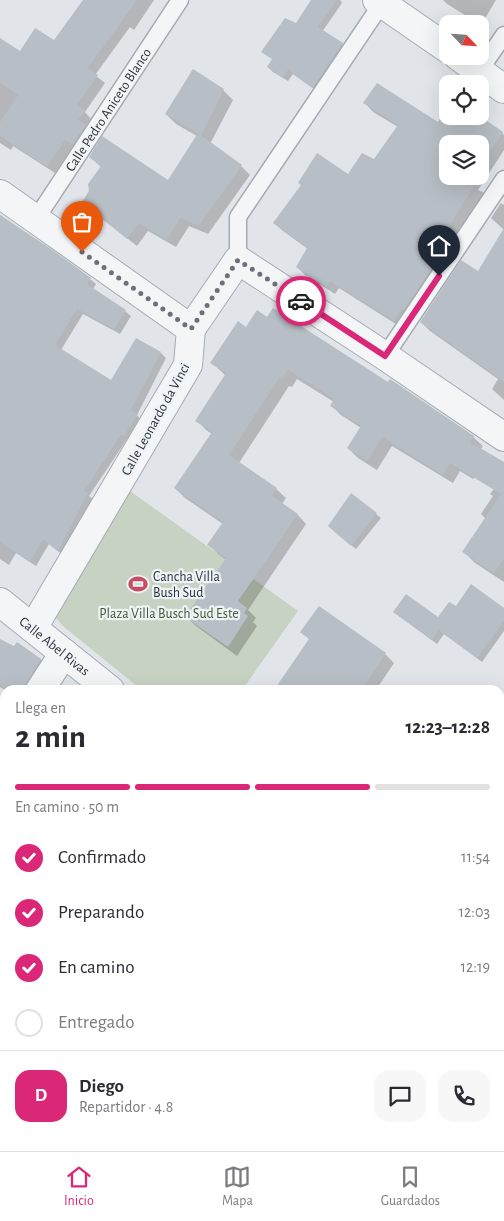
<!DOCTYPE html>
<html lang="es">
<head>
<meta charset="utf-8">
<style>
  body { margin:0; font-family:"Alegreya Sans",sans-serif; background:#f7f7f7; color:#2b2b33; height:100vh; display:flex; flex-direction:column; font-size:19px; white-space:nowrap }
  * { box-sizing:border-box; margin:0 }
  p { font-size:16px; color:#7c7c81 }
  .icon { flex:none; width:28px; height:28px; fill:none; stroke:currentColor; stroke-width:2; stroke-linecap:round; stroke-linejoin:round }
  .map { position:relative; flex:1; overflow:hidden }
  .side { position:absolute; left:0px; top:685px; width:505px; height:466px; display:flex; flex-direction:column; background:#fff; border-radius:15px 15px 0 0; box-shadow:0 5px 20px #0002 }
  .side>* { flex:none }
  .needle { width:32px; rotate:115deg }
  .controls { position:absolute; left:439px; top:15px; display:grid; gap:10px }
  .controls a { display:grid; place-items:center; width:50px; height:50px; border-radius:10px; background:#fff; box-shadow:0 5px 20px #0002; font-size:25px }
  .pin { position:absolute; display:grid; place-items:center; width:42px; height:42px; color:#fff; margin:-51px -21px; border-radius:50% 50% 50% 0; rotate:-45deg; box-shadow:0 0 5px #0007 }
  .pin .icon { rotate:45deg }
  .courier { position:absolute; display:grid; place-items:center; width:50px; height:50px; margin:-25px; border:4px solid #db2777; border-radius:50%; background:#fff; color:#222; box-shadow:0 1px 6px #0007 }
  .head em { font-style:normal; font-weight:700 }
  .head div { display:flex; flex-direction:column-reverse }
  .head { display:flex; align-items:center; justify-content:space-between; height:85px; padding:0 15px }
  h1 { font-size:32px; font-weight:700; line-height:38px }
  .bar { display:grid; grid-template-columns:repeat(4,1fr); gap:8px 5px; align-content:center; height:60px; padding:0 15px }
  .bar i { height:6px; border-radius:4px; background:#e1e1e2 }
  .bar .current { background:#db2777 }
  .bar p { grid-column:span 4 }
  .line { display:flex; align-items:center; gap:12px; padding:0 15px; border-top:1px solid #e1e1e2 }
  .line div { flex:1 }
  .round { display:grid; place-items:center; flex:none; width:52px; height:52px; border-radius:15px; background:#f7f7f7 }
  ol { padding:0 15px; list-style:none }
  li { display:flex; align-items:center; gap:15px; height:55px }
  li p { margin-inline-start:auto }
  li .icon { padding:5px; border-radius:50%; background:#db2777; color:#fff; stroke-width:4 }
  li:last-child { color:#7c7c81 }
  li i { width:28px; height:28px; border:2px solid #e1e1e2; border-radius:50% }
  .tabs { display:flex; justify-content:space-around; align-items:center; height:70px; border-top:1px solid #e1e1e2; background:#fff; font-size:14px; color:#7c7c81 }
  .tabs a { display:grid; justify-items:center; gap:2px }
  .tabs .current { color:#db2777 }
  .map>svg:first-child { display:block }
</style>
</head>
<body>
<div class="map">
<svg width="504" height="1151" viewBox="0 0 504 1151">
  <rect width="100%" height="100%" fill="#e1e4e9"/>
  <path fill="#c7d2c2" d="M 130,491 L 298,611 L 242,690 L 142,690 L 64,627 L 55,617 Z"/>
  <g fill="#0003" fill-rule="evenodd">
    <path d="M 85,0 L 154,0 L 134,30 L 130,27 L 95,75 L 105,83 L 85,112 L 91,119 L 85,127 L 92,133 L 80,151 L 73,146 L 55,173 L 13,146 L 11,150 L 0,143 L 0,40 L 21,53 L 54,42 Z"/>
    <path d="M 312,0 L 340,0 L 342,3 L 322,32 L 342,44 L 346,49 L 318,92 L 293,74 L 288,81 L 273,72 L 268,67 Z"/>
    <path d="M 443,0 L 496,0 L 481,25 L 447,4 Z"/>
    <path d="M 223,90 L 233,100 L 210,144 L 241,166 L 250,175 L 208,234 L 189,226 L 176,247 L 148,231 L 137,246 L 92,211 L 83,202 L 102,168 L 90,157 L 168,182 L 197,136 L 176,124 L 166,114 Z"/>
    <path d="M 365,103 L 438,124 L 448,116 L 502,133 L 504,135 L 504,150 L 478,190 L 483,192 L 491,201 L 481,215 L 472,210 L 445,253 L 402,328 L 339,288 L 335,294 L 305,275 L 297,267 L 308,249 L 283,231 L 274,223 L 348,176 L 375,161 L 398,127 L 373,112 ZM 448,144 L 480,144 L 480,176 L 448,176 Z"/>
    <path d="M 501,203 L 504,205 L 504,230 L 491,218 Z"/>
    <path d="M 0,215 L 90,279 L 96,284 L 93,289 L 125,311 L 131,316 L 120,334 L 83,314 L 61,350 L 111,382 L 161,353 L 166,358 L 137,415 L 142,421 L 130,441 L 127,439 L 89,496 L 93,499 L 64,556 L 49,544 L 36,566 L 16,553 L 9,565 L 0,559 Z"/>
    <path d="M 504,231 L 504,400 L 492,389 L 498,379 L 430,331 L 421,322 L 478,272 Z"/>
    <path d="M 247,328 L 473,437 L 483,446 L 480,450 L 487,457 L 473,479 L 460,471 L 453,483 L 392,446 L 377,470 L 358,458 L 348,448 L 361,428 L 341,415 L 331,405 L 334,402 L 297,379 L 292,387 L 289,386 L 239,463 L 276,489 L 286,498 L 282,504 L 297,514 L 306,524 L 248,610 L 256,618 L 253,622 L 257,626 L 237,656 L 196,626 L 186,617 L 226,560 L 218,554 L 209,545 L 223,524 L 185,498 L 175,488 L 212,434 L 206,430 L 197,420 L 226,376 L 212,363 Z"/>
    <path d="M 504,476 L 504,582 L 475,563 L 464,552 L 486,519 L 481,514 L 493,496 L 490,494 Z"/>
    <path d="M 351,495 L 381,518 L 356,549 L 334,531 Z"/>
    <path d="M 319,608 L 385,654 L 394,663 L 376,690 L 275,690 L 310,640 L 302,632 Z"/>
    <path d="M 504,610 L 504,631 L 482,662 L 444,634 L 437,644 L 399,616 L 438,619 Z"/>
    <path d="M 0,641 L 15,648 L 17,644 L 41,660 L 48,668 L 34,690 L 5,690 L 0,687 Z"/>
    <path d="M 253,685 L 261,690 L 249,690 Z"/>
    <path d="M 504,738 L 504,858 L 500,863 L 500,743 Z"/>
    <path d="M 500,894 L 504,897 L 504,921 L 500,926 Z"/>
    <path d="M 5,1031 L 5,1110 L 0,1117 L 0,1037 Z"/>
    <path d="M 500,1100 L 504,1103 L 504,1151 L 387,1151 L 390,1146 L 500,1146 Z"/>
  </g>
  <g fill="#b8bec5">
    <path d="M 83,0 L 137,0 L 88,68 L 98,75 L 77,105 L 85,111 L 78,120 L 86,125 L 73,145 L 65,140 L 47,167 L 0,136 L 0,122 L 18,95 L 0,83 L 0,38 L 20,51 L 35,28 L 54,40 Z"/>
    <path d="M 311,0 L 337,0 L 318,27 L 343,43 L 313,88 L 288,70 L 283,78 L 267,67 L 272,59 L 261,52 L 285,18 L 296,23 Z"/>
    <path d="M 193,69 L 224,89 L 201,135 L 165,114 Z"/>
    <path d="M 377,83 L 438,122 L 448,106 L 448,116 L 480,116 L 503,132 L 480,166 L 480,144 L 448,144 L 448,176 L 473,176 L 469,183 L 474,186 L 437,245 L 444,250 L 404,310 L 401,309 L 394,321 L 330,281 L 326,287 L 296,267 L 307,248 L 273,223 L 301,185 L 298,183 L 317,153 L 348,174 L 362,153 L 374,159 L 398,125 L 363,103 Z"/>
    <path d="M 198,133 L 242,165 L 199,226 L 180,218 L 167,240 L 139,223 L 127,239 L 82,202 L 89,191 L 88,184 L 101,166 L 89,157 L 102,136 L 168,180 Z"/>
    <path d="M 0,215 L 54,251 L 91,278 L 87,284 L 126,310 L 114,329 L 77,309 L 55,345 L 111,380 L 136,338 L 161,352 L 131,410 L 138,414 L 124,436 L 121,435 L 84,491 L 88,493 L 58,551 L 43,539 L 30,562 L 0,542 Z"/>
    <path d="M 504,228 L 504,382 L 420,322 L 461,260 L 478,271 Z"/>
    <path d="M 273,308 L 388,382 L 390,379 L 474,436 L 470,442 L 504,462 L 504,559 L 494,573 L 462,552 L 501,494 L 450,463 L 443,475 L 382,437 L 367,461 L 347,448 L 361,426 L 330,406 L 334,399 L 288,370 L 282,379 L 280,377 L 229,455 L 277,488 L 272,496 L 298,514 L 238,601 L 247,608 L 244,613 L 248,616 L 228,647 L 185,617 L 226,558 L 207,545 L 223,522 L 174,488 L 212,432 L 195,421 L 226,373 L 210,363 L 238,321 L 246,327 L 257,310 L 267,317 Z"/>
    <path d="M 351,493 L 377,513 L 351,546 L 328,526 Z"/>
    <path d="M 471,584 L 504,608 L 504,621 L 477,658 L 439,630 L 432,640 L 393,612 L 406,594 L 438,617 L 449,602 L 456,606 Z"/>
    <path d="M 319,606 L 386,653 L 362,690 L 274,690 L 309,639 L 300,632 Z"/>
    <path d="M 0,639 L 14,646 L 17,642 L 41,659 L 27,682 L 24,690 L 7,690 L 0,685 Z"/>
  </g>
  <g fill="none" stroke-linecap="round" stroke-linejoin="round">
    <g stroke="#a6abb3" stroke-width="19">
      <g id="service">
        <path d="M 479,71 L 504,35"/>
        <path id="s1" d="M 36,219 L 180,0"/>
        <path d="M 238,260 L 238,217 L 382,3"/>
        <path d="M 385,356 L 504,179"/>
      </g>
    </g>
    <g stroke="#a6abb3" stroke-width="30">
      <g id="minor">
        <path d="M 377,0 L 448,49"/>
        <path d="M 458,56 L 504,89"/>
        <path d="M 0,194 L 191,329"/>
        <path id="s2" d="M 0,602 L 110,690"/>
        <path d="M 33,628 L 188,365 L 191,329 L 238,260 L 385,356 L 504,437"/>
        <path d="M 40,690 L 64,653"/>
        <path d="M 0,752 L 5,745"/>
        <path d="M 0,950 L 5,954"/>
        <path d="M 0,997 L 5,990"/>
        <path d="M 500,1000 L 504,1003"/>
        <path d="M 255,1146 L 261,1151"/>
      </g>
    </g>
    <use href="#service" stroke="#f3f5f7" stroke-width="16"/>
    <use href="#minor" stroke="#f3f5f7" stroke-width="28"/>
  </g>
  <g fill="none" stroke-linecap="round" stroke-linejoin="round">
    <path stroke="#6a717a" stroke-width="5" stroke-dasharray="0 9" d="M 82,252 L 191,329 L 238,260 L 301,301"/>
    <path stroke="#db2777" stroke-width="6" d="M 301,301 L 385,356 L 439,276"/>
  </g>
  <defs>
    <g id="stadium-bare" transform="scale(1.5)"><path d="M0-5a6.5 5 0 1 0 0 10a6.5 5 0 1 0 0-10ZM-3.5-1.8h7v3.6h-7Z" fill="#c64d68" stroke="#f0f3f6" stroke-width="2.5" paint-order="stroke"/></g>
  </defs>
  <g fill-rule="evenodd">
    <use href="#stadium-bare" x="138" y="584"/>
  </g>
  <g text-anchor="middle" stroke-width="4.5" stroke-linejoin="round" paint-order="stroke">
    <g font-size="14" fill="#2a333f" stroke="#f0f3f6">
      <text dy="5" stroke="none"><textPath href="#s1" startOffset="131">Calle Pedro Aniceto Blanco</textPath></text>
      <text transform="translate(155 419) rotate(-61)" y="5">Calle Leonardo da Vinci</text>
      <text dy="5" stroke="none"><textPath href="#s2" startOffset="70">Calle Abel Rivas</textPath></text>
    </g>
    <g font-size="14" fill="#2a333f" stroke="#f0f3f6" text-anchor="start">
      <text x="153" y="581">Cancha Villa<tspan x="153" dy="16">Bush Sud</tspan></text>
    </g>
    <g font-size="14" fill="#415a38" stroke="#f0f3f6">
      <text x="169" y="618">Plaza Villa Busch Sud Este</text>
    </g>
  </g>
</svg>
<div class="controls">
<a><svg class="needle" viewBox="-14 -14 28 28"><path d="M0-13l5 13h-10z" fill="#e53935"/><path d="M0 13l5-13h-10z" fill="#7c7c81"/></svg></a>
<a><svg class="icon" aria-label="locate" viewBox="0 0 24 24"><circle cx="12" cy="12" r="6"/><path d="M12 2v4M12 18v4M2 12h4M18 12h4"/></svg></a>
<a><svg class="icon" aria-label="layers" viewBox="0 0 24 24"><path d="M12 4l9 5-9 5-9-5zM3 14l9 5 9-5"/></svg></a>
</div>
<div class="pin" style="left:82px;top:252px;background:#ea580c"><svg class="icon" aria-label="bag" viewBox="0 0 24 24"><path d="M5 8h14l-1 12H6zM9 8a3 3 0 0 1 6 0"/></svg></div>
<div class="pin" style="left:439px;top:276px;background:#1f2937"><svg class="icon" aria-label="home" viewBox="0 0 24 24"><path d="M3 11l9-7 9 7M6 9v11h12V9"/></svg></div>
<div class="courier" style="left:301px;top:301px"><svg class="icon" aria-label="car" viewBox="0 0 24 24"><path d="M5 17H2v-5l4-1 3-4h7l3 4 3 1v5h-3M9 17h6M6 11h13"/><circle cx="7" cy="17" r="2"/><circle cx="17" cy="17" r="2"/></svg></div>
<section class="side">
<div class="head"><div><h1>2 min</h1><p>Llega en</p></div><em>12:23–12:28</em></div>
<div class="bar"><i class="current"></i><i class="current"></i><i class="current"></i><i></i><p>En camino · 50 m</p></div>
<ol>
<li><svg class="icon" aria-label="check" viewBox="0 0 24 24"><path d="M5 12l5 5 9-10"/></svg>Confirmado<p>11:54</p></li>
<li><svg class="icon" aria-label="check" viewBox="0 0 24 24"><path d="M5 12l5 5 9-10"/></svg>Preparando<p>12:03</p></li>
<li><svg class="icon" aria-label="check" viewBox="0 0 24 24"><path d="M5 12l5 5 9-10"/></svg>En camino<p>12:19</p></li>
<li><i></i>Entregado</li>
</ol>
<div class="line" style="height:90px"><b class="round" style="background:#db2777;color:#fff">D</b><div><b>Diego</b><p>Repartidor · 4.8</p></div><a class="round"><svg class="icon" aria-label="chat" viewBox="0 0 24 24"><path d="M4 5h16v11H9l-5 4z"/></svg></a><a class="round"><svg class="icon" aria-label="phone" viewBox="0 0 24 24"><path d="M5 4h4l2 5-3 2q2 4 5 5l2-3 5 2v4C11 20 4 13 5 4z"/></svg></a></div>
</section>
</div>
<nav class="tabs">
<a class="current"><svg class="icon" aria-label="home" viewBox="0 0 24 24"><path d="M3 11l9-7 9 7M6 9v11h12V9"/></svg>Inicio</a>
<a><svg class="icon" aria-label="map" viewBox="0 0 24 24"><path d="M3 6l6-2 6 2 6-2v14l-6 2-6-2-6 2zM9 4v14M15 6v14"/></svg>Mapa</a>
<a><svg class="icon" aria-label="saved" viewBox="0 0 24 24"><path d="M7 4h10v16l-5-4-5 4z"/></svg>Guardados</a>
</nav>
</body>
</html>
